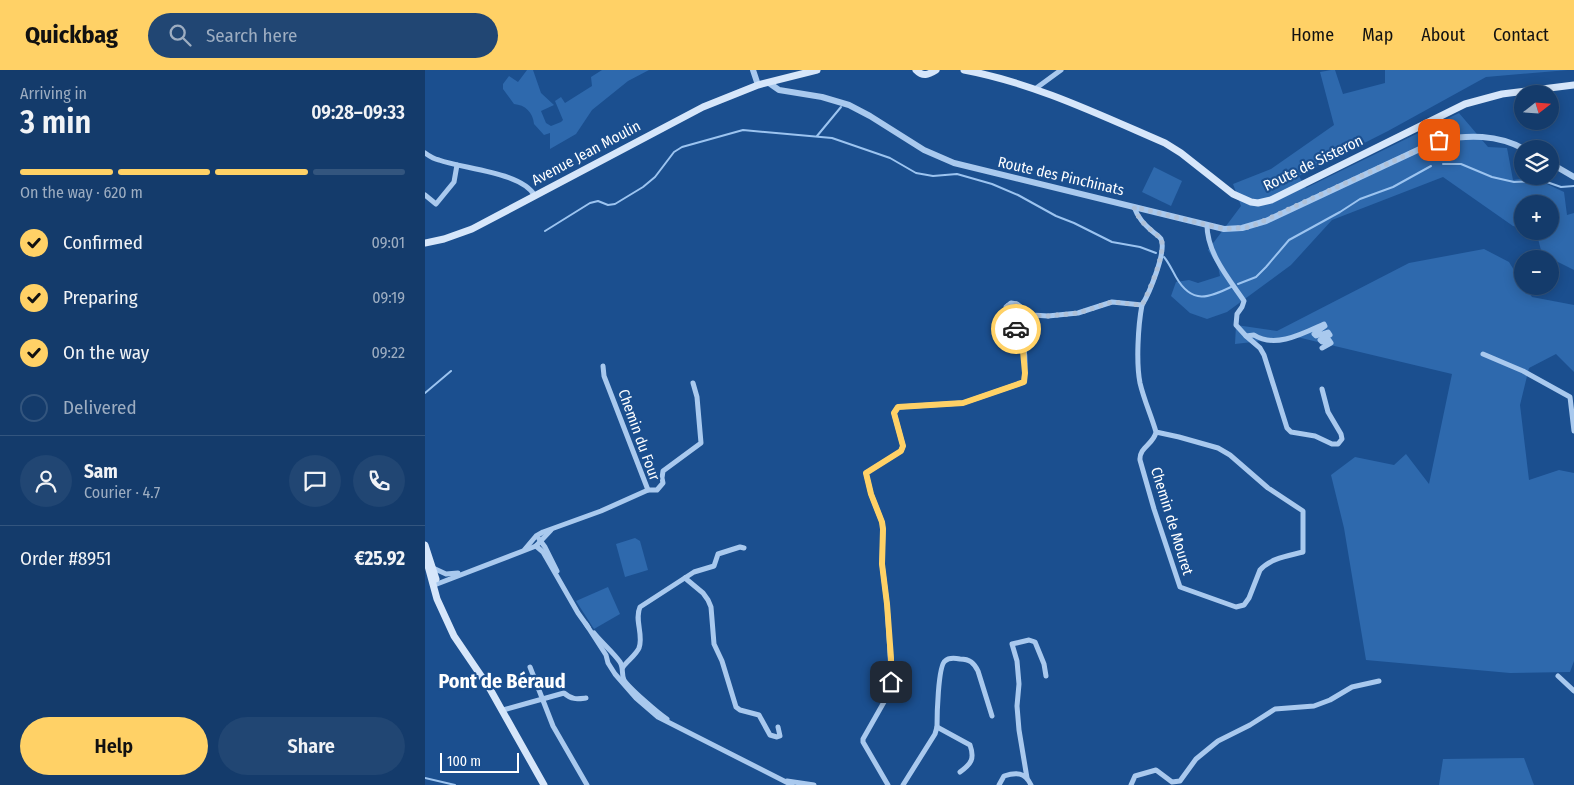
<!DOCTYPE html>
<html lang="en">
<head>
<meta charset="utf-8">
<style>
  body { margin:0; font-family:"Fira Sans Condensed",sans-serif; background:#214673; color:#f1f3f6; height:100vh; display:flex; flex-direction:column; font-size:19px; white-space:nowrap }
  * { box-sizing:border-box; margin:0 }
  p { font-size:16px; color:#9dadc1 }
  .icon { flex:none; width:28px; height:28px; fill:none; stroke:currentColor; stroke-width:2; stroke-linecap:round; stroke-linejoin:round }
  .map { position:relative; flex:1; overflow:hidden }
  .drawer { display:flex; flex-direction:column; background:#143b6b; width:425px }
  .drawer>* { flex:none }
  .needle { width:32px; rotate:73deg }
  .controls { position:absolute; left:1089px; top:15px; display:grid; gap:10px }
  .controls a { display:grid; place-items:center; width:45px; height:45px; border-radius:50%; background:#143b6b; box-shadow:0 2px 12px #0003,0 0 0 1px #33557e; font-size:25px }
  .scale { position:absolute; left:15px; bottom:12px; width:79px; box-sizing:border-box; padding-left:5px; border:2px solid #fff; border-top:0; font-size:14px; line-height:18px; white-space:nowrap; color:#fff; -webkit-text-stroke:4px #1b4f8f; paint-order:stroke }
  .pin { position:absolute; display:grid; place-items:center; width:42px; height:42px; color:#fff; margin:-21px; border-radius:10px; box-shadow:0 2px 8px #0006 }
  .courier { position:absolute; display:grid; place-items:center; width:50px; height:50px; margin:-25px; border:4px solid #ffd166; border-radius:50%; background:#fff; color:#222; box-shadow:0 1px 6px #0007 }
  .headline em { font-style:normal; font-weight:600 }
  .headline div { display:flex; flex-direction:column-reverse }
  .headline { display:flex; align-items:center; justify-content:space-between; height:85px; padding:0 20px }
  h1 { font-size:32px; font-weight:600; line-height:38px }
  .bar { display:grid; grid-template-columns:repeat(4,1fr); gap:8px 5px; align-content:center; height:60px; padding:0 20px }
  .bar i { height:6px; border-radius:4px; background:#33557e }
  .bar .current { background:#ffd166 }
  .bar p { grid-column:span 4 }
  .line { display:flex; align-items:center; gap:12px; padding:0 20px; border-top:1px solid #33557e }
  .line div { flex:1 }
  .round { display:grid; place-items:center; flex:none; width:52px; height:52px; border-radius:26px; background:#214673 }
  ol { padding:0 20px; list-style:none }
  li { display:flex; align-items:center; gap:15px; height:55px }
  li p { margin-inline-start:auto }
  li .icon { padding:5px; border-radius:50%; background:#ffd166; color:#111; stroke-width:4 }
  li:last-child { color:#9dadc1 }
  li i { width:28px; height:28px; border:2px solid #33557e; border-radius:50% }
  .button { display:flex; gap:10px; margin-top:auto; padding:10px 20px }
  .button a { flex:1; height:58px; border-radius:30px; background:#ffd166; color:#111; font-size:20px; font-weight:600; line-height:58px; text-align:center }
  .button a+a { background:#214673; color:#f1f3f6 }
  header { display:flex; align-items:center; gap:30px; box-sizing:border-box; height:70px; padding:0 25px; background:#ffd166; color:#111 }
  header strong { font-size:24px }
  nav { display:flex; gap:28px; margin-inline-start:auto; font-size:18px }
  .search { width:350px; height:45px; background:#214673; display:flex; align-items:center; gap:12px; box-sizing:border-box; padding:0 18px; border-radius:28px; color:#9dadc1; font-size:19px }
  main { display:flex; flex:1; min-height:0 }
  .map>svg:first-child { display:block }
</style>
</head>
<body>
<header>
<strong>Quickbag</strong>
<div class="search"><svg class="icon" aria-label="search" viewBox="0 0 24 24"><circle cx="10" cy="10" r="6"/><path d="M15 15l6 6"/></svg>Search here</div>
<nav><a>Home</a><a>Map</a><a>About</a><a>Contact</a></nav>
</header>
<main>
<section class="drawer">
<div class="headline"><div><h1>3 min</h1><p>Arriving in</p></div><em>09:28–09:33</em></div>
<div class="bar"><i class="current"></i><i class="current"></i><i class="current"></i><i></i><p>On the way · 620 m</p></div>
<ol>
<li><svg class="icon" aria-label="check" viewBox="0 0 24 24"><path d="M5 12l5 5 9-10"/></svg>Confirmed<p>09:01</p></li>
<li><svg class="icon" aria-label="check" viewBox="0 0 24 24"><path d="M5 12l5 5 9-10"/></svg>Preparing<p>09:19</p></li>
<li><svg class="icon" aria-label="check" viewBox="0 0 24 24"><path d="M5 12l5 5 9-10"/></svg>On the way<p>09:22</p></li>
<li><i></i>Delivered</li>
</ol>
<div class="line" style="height:90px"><a class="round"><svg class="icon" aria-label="person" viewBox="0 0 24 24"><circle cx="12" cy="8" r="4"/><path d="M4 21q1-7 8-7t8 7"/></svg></a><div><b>Sam</b><p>Courier · 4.7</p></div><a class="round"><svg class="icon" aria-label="chat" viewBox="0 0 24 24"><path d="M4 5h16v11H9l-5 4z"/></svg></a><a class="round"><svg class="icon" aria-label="phone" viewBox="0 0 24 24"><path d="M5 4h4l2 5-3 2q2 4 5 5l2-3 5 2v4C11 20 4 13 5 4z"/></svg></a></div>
<div class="line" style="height:65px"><div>Order #8951</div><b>€25.92</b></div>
<div class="button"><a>Help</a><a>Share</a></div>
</section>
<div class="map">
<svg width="1149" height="715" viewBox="0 0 1149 715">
  <rect width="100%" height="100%" fill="#1b4f8f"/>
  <g fill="#2e69ad">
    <path d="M 102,0 L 108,0 L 116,23 L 129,35 L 116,41 L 121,53 L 126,56 L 136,52 L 138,50 L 130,31 L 136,27 L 140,33 L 167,16 L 166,7 L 177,0 L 224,0 L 203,11 L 167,40 L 151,64 L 125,79 L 125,63 L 119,65 L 109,54 C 108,42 100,35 89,34 L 78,19 L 78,14 L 84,6 L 93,12 Z"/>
    <path d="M 906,0 L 910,0 L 918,24 L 960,13 L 960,0 L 1143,0 L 1061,7 L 963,61 L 874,106 L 881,118 L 1034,43 L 1063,77 L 1082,78 L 1088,110 L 1107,107 L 1139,122 L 1142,145 L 1149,143 L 1149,200 L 1117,184 L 1111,161 L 1125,161 L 1125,134 L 1098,134 L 1097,158 L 1088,156 L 1018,107 L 907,150 L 866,195 L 802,242 L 782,249 L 765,243 L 746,226 L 751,212 L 764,210 L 773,213 L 795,206 L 793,196 L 783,180 L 816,136 L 808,114 L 846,99 L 909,55 L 895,2 Z"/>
    <path d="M 729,97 L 757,111 L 746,136 L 717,122 Z"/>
    <path d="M 1059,179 L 1084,192 L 1097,213 L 1098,216 L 1099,216 L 1107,227 L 1149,235 L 1149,302 L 1131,284 L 1104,298 L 1095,335 L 1104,410 L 1134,400 L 1149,403 L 1149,591 L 1145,602 L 1085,603 L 941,590 L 919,458 L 906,405 L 930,387 L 969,395 L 981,384 L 1004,414 L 1027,304 L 872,267 L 810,274 L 811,255 L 852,261 L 984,193 Z"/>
    <path d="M 210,468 L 215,471 L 223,500 L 200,507 L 191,474 Z"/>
    <path d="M 183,517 L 195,544 L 169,559 L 151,531 Z"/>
    <path d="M 1099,688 L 1109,715 L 1014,715 L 1018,689 Z"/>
  </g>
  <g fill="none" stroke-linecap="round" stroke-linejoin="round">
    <g stroke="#9cc4f0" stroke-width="2">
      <path d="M 392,66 L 416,37"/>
      <path d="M 1018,94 L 1036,94 L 1067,107 L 1089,112 L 1119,111 L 1136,117 L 1149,116"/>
      <path d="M 120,161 L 165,133 L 173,131 L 183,135 L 190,134 L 218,117 L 230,107 L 249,82 L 257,77 L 318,60 L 407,68 L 465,88 L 491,103 L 508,106 L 532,104 L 567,114 L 593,125 L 631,146 L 649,153 L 687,172 L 715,177 L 731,183"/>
      <path d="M 739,187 C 744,193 747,200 751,207 C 767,235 784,228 808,216"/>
      <path d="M 813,214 L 831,207 L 841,197 L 864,170 L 915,142 L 935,129 L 968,117 L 1006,96"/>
      <path d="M 0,323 L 26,301"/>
      <path d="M 0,708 L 30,715"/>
    </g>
    <g stroke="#a9c9ee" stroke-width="5">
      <path d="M 610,19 L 636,0"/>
      <path d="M 0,83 C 4,86 9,89 14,90 C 38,99 97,102 110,126"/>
      <path d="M 0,125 L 11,134 L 29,112 L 32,95"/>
      <path d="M 782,155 C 782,183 804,209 819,231 L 817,237 L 812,244 L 811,255 L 821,266 L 829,265 C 850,279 879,263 899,254 L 900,256 L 889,264 L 891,266 L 903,262 L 905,265 L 895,270 L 897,272 L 904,270 L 906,273 L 897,278"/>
      <path d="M 717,235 C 713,256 711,293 715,313 C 719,330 726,345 731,362 C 729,374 714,377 715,390 L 729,439 L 755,517 L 811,537 L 819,535 L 824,528 L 835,500 C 846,488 863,486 878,482 L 878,441 L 843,418 L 805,385 L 793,378 L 754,367 L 731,362"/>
      <path d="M 821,266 L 835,278 L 839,285 L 862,358 L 866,362 L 890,366 L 907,374 L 913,374 L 917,369 L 916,364 L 903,342 L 897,319"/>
      <path d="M 1058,284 L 1098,301 L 1145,327 L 1149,361"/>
      <path d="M 223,420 L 232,420 L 238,413 L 237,408 L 238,401 L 276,373 L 272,327 L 268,313"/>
      <path d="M 114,469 L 120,477 L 132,501"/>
      <path d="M 111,476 L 118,482 L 153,543 L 163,557"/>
      <path d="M 100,479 L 111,466 L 118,462 L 176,441 L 223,420 L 179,306 L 178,296"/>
      <path d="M 8,498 L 21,504 L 33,503"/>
      <path d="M 9,508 L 12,514 L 111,476 L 126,460"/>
      <path d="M 260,508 L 278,523 L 283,530 L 286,537 L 289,574 L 297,591 L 311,637 L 315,640 L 334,645 L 345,665 L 352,667 L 355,666 L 353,657"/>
      <path d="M 161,554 L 181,585 L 183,593 L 190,604 L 211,628 L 233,647 L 367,715"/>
      <path d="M 169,563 C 177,573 188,582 195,592 C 199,598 196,604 199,610 C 204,618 234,644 242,649"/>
      <path d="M 105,597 L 128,656 L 162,715"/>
      <path d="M 198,597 C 202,591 211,585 214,578 C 219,565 209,550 215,537 L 269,502 L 289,496 L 293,484 L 315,477 L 319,478"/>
      <path d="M 1133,606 L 1149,621"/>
      <path d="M 78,640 L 139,623 C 147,630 152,629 161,628"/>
      <path d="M 512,657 L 545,675 C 550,689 546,694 535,702"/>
      <path d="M 602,708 L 594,660 L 592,636 L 594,614 L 592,591 L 587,574 L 604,570 L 610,572 L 619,594 L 621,606"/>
      <path d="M 362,711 L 389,715"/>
      <path d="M 463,715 L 438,672 L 438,669 L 459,632 L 466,612 L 466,600 L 462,534 L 457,494 L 458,459 L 457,452 L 446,424 L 441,403 L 476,381 L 478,376 L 469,343 L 473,337 L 538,333 L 599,312 C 600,301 601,278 596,269 C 591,257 582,249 581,237 L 586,233 L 592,234 L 607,245 L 623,246 L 653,243 L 687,232 L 717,235 C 724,224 742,181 736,169 C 734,166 730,164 727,161 C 719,154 713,148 709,137"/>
      <path d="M 478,715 L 510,664 L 512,657 C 512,647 513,596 520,591 C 524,587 530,588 535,589 C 545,589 549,593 553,601 L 567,646"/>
      <path d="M 574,715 L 579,706 C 591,702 600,702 606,715"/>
      <path d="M 706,715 L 710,706 L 731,700 L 747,712 L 755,711 L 771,689 L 793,671 L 825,655 L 850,639 L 889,636 L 905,630 L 927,617 L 954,611"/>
    </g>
    <g stroke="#a9c9ee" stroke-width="6">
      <path d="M 328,0 L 333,15"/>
      <path d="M 344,13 L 354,20 L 397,27 L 424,35 L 445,46 L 499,80 L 529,93 L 799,159 L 817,158 L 841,151 L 1014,70 C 1043,65 1072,64 1099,79"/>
      <path d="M 1125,93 L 1149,107"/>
    </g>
    <g stroke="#d6e6fa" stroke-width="7">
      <path d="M 491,0 C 498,7 503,5 511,0"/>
      <path d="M 539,0 C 609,13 675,45 740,73 L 756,83 L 808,124 L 826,132 L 833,133 L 846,130 L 1040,34 L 1077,24 L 1149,15"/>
      <path d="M 0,173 L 19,169 L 47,159 L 278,37 L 333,15 L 392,0"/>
      <path d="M 0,475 L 11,509"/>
      <path d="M 0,485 L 12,529 L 29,566 L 65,619 L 119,715"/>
    </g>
  </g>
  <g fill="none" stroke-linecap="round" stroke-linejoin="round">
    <path stroke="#afc1d8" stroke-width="5" stroke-dasharray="0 9" d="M 591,259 L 582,244 L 581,237 L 586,233 L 592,234 L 606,245 L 623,246 L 653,243 L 687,232 L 717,235 C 723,224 742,181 736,169 C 734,166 730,164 727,161 C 719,154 713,148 709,137 L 799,159 L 825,157 L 1014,70"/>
    <path stroke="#ffd166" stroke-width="6" d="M 466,612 L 466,588 L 462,534 L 457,494 L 458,459 L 457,452 L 446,424 L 441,403 L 476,381 L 478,376 L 469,343 L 473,337 L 538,333 L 599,312 L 600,303 L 597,270 L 591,259"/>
  </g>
  <g text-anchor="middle" stroke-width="4.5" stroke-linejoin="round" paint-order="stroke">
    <g font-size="15" fill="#fff" stroke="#1b4f8f">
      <text transform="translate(161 83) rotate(-28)" y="5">Avenue Jean Moulin</text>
      <text transform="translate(888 93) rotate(-26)" y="5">Route de Sisteron</text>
      <text transform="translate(636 106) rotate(13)" y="5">Route des Pinchinats</text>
      <text transform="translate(214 365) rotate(70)" y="5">Chemin du Four</text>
      <text transform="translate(747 451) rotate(73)" y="5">Chemin de Mouret</text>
    </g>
    <g font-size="20" font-weight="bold" fill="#fff" stroke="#1b4f8f">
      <text x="77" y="618">Pont de Béraud</text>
    </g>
  </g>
</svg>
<div class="controls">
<a><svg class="needle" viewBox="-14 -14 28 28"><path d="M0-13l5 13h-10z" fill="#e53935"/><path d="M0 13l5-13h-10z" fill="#9dadc1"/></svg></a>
<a><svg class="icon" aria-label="layers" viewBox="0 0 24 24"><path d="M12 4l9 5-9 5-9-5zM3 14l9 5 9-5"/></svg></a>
<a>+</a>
<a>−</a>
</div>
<div class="scale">100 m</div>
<div class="pin" style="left:1014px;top:70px;background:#ea580c"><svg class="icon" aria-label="bag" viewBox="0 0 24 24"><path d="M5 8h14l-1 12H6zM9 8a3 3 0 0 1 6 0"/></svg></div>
<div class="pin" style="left:466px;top:612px;background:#1f2937"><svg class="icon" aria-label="home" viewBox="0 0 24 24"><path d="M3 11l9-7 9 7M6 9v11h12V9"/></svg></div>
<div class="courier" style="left:591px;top:259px"><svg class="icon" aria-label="car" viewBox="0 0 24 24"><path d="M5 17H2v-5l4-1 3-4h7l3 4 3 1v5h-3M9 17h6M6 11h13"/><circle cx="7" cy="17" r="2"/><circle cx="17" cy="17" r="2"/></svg></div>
</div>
</main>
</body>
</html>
